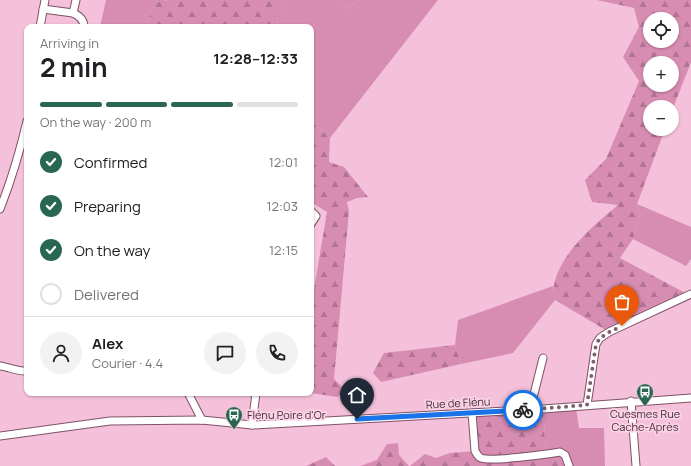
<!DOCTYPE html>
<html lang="en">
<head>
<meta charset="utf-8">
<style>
  body { margin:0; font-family:Manrope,sans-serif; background:#f2f2f2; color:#202124; height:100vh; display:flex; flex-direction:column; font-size:15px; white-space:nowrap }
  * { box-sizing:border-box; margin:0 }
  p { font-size:13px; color:#757577 }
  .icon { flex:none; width:22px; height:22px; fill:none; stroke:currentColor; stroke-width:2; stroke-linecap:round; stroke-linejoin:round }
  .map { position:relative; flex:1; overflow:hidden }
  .details { position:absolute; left:24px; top:24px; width:290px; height:372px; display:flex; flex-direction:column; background:#fff; border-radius:8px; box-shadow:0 1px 3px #0004 }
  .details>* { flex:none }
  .buttons { position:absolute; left:643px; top:12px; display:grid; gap:8px }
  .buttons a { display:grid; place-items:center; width:36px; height:36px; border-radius:50%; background:#fff; box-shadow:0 1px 3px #0004; font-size:20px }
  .pin { position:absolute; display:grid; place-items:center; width:34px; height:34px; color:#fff; margin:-41px -17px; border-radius:50% 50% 50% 0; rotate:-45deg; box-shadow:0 0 4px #0007 }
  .pin .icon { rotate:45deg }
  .courier { position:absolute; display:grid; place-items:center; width:40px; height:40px; margin:-20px; border:3px solid #1a73e8; border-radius:50%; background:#fff; color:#222; box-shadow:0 1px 5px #0007 }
  .head em { font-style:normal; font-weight:700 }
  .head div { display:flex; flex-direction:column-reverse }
  .head { display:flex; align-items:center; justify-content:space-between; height:68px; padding:0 16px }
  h1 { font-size:26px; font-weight:700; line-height:30px }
  .bar { display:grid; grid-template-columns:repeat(4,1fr); gap:6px 4px; align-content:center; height:48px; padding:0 16px }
  .bar i { height:5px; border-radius:3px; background:#e0e0e0 }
  .bar .on { background:#2a6753 }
  .bar p { grid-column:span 4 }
  .line { display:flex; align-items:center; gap:10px; padding:0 16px; border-top:1px solid #e0e0e0 }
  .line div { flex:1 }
  .round { display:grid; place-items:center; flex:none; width:42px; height:42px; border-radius:21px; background:#f2f2f2 }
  ol { padding:0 16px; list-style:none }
  li { display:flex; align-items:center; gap:12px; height:44px }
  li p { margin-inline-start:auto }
  li .icon { padding:4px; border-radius:50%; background:#2a6753; color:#fff; stroke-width:4 }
  li:last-child { color:#757577 }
  li i { width:22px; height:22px; border:2px solid #e0e0e0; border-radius:50% }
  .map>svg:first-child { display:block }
</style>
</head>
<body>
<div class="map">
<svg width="691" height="466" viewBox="0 0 691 466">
  <defs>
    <pattern id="forest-firs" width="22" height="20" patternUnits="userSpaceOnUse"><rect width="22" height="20" fill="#d78cb2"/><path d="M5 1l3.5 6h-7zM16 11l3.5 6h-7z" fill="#b07392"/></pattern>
  </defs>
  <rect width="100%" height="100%" fill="#f5c1da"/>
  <g fill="#d78cb2">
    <path d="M 106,0 L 170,0 L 154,2 L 146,27 L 100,27 Z"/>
    <path d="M 289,0 L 340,0 L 336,4 L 345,9 L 359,0 L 438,0 L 330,138 L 311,121 L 311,27 L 277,27 L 278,14 Z"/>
    <path d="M 637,204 L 691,227 L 691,259 L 686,266 L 633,239 L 640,215 Z"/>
    <path d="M 553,286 L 555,300 L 513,353 L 461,364 L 455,345 L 458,320 Z"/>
    <path d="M 576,408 L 579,428 L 604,428 L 605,466 L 569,466 L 546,455 L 543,409 Z"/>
  </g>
  <g fill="url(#forest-firs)" fill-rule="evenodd">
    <path d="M 170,0 L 289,0 L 278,14 L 277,27 L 146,27 L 154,2 Z"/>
    <path d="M 340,0 L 359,0 L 345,9 L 336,4 Z"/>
    <path d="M 597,0 L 691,0 L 691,62 L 672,111 L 672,107 L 650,107 L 650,129 L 665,129 L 637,204 L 640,215 L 633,239 L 620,258 L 689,295 L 609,332 L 555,300 C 554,295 553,289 554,285 C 561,252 593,226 618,205 L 592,202 L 585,180 L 606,159 L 639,81 L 623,57 L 639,27 L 634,8 ZM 650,19 L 672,19 L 672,41 L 650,41 ZM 650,63 L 672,63 L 672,85 L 650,85 Z"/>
    <path d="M 311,121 L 330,138 L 329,162 L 344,167 L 368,197 L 357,198 L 347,202 L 349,211 L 334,379 L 346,391 L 337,397 L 311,393 L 311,289 L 314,289 L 327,212 L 311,202 Z"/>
    <path d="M 455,345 L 461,364 L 381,382 L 373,373 L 384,353 Z"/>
    <path d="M 543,409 L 546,455 L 560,452 L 569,466 L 410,466 L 425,454 L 436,458 L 450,453 L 475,451 L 472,413 Z"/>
    <path d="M 398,443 L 399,455 L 409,466 L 360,466 L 377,460 L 387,444 Z"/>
    <path d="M 326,457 L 335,466 L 306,466 Z"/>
  </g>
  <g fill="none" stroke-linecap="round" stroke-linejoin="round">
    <g stroke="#7d5167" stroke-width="9">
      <g id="minor">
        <path d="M 76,0 L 73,13 C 80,16 84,20 84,27"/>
        <path d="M 43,9 L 73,13"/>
        <path d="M 40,27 L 45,0"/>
        <path d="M 0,209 C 11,181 20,151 27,121"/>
        <path d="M 311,211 L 316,216 L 311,224"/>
        <path d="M 0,366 C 9,367 19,372 27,371"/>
        <path d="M 188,393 L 202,420"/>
        <path d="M 631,401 L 636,466"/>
        <path d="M 587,405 L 596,344 L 600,338 L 609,332 L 691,294"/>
        <path d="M 530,410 L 543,358"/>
        <path d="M 472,413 L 475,451 C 477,454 478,457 481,458 C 491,462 548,454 560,452 L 565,455 L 569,466"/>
        <path d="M 252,425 L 256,393"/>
        <path d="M 0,436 L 110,421 L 202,420 L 252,425 L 543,409 L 691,398"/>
      </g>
    </g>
    <use href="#minor" stroke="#fff" stroke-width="7"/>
  </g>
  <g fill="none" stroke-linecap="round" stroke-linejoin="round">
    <path stroke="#7f606f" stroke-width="4" stroke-dasharray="0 7.2" d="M 523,410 L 587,405 L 596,344 C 602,334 612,331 622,326"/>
    <path stroke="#1a73e8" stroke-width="5" d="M 357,419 L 523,410"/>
  </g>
  <defs>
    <g id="bus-pin" transform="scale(0.9)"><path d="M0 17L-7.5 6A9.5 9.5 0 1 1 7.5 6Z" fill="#2a6753" stroke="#fcd2e5"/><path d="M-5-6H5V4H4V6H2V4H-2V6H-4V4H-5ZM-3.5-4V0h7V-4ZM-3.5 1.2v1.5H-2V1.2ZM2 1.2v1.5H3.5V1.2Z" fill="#fff"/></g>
  </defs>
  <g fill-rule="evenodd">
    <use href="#bus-pin" x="645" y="392"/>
    <use href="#bus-pin" x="234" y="415"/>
  </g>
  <g text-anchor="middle" stroke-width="3.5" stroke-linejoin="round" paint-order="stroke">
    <g font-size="11" fill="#402c36" stroke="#fcd2e5">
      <text transform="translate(458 403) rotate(-3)" y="4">Rue de Flénu</text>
    </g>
    <g font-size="11" fill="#402c36" stroke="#fcd2e5">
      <text x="645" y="418">Cuesmes Rue<tspan x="645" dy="13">Cache-Après</tspan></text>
      <text x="247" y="419" text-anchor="start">Flénu Poire d'Or</text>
    </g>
  </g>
</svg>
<div class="buttons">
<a><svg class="icon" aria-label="locate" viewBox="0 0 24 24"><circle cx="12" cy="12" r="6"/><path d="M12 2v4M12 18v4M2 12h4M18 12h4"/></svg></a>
<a>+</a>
<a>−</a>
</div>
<div class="pin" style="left:622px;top:326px;background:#ea580c"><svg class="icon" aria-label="bag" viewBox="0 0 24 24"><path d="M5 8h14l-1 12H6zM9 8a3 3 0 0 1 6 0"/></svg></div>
<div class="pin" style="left:357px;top:419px;background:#1f2937"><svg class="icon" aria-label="home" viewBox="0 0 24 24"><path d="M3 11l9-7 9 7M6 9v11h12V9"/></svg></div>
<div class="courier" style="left:523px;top:410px"><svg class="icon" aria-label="bike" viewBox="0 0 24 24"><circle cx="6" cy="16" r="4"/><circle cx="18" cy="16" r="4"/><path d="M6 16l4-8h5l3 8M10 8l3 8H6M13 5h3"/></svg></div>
<section class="details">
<div class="head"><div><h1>2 min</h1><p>Arriving in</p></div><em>12:28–12:33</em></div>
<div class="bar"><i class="on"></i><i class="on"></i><i class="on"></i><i></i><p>On the way · 200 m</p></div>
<ol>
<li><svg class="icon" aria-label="check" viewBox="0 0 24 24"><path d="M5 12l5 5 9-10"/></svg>Confirmed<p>12:01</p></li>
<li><svg class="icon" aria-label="check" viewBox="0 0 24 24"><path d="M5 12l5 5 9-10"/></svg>Preparing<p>12:03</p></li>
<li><svg class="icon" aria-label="check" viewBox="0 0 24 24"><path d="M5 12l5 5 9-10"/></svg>On the way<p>12:15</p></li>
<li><i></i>Delivered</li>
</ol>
<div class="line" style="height:72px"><a class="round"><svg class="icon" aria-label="person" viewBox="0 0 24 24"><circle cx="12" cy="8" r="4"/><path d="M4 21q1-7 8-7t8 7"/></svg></a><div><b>Alex</b><p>Courier · 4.4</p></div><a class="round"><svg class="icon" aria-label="chat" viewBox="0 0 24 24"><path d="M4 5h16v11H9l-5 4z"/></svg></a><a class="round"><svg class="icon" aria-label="phone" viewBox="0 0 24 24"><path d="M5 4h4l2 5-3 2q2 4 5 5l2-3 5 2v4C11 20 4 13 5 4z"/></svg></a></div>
</section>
</div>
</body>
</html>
